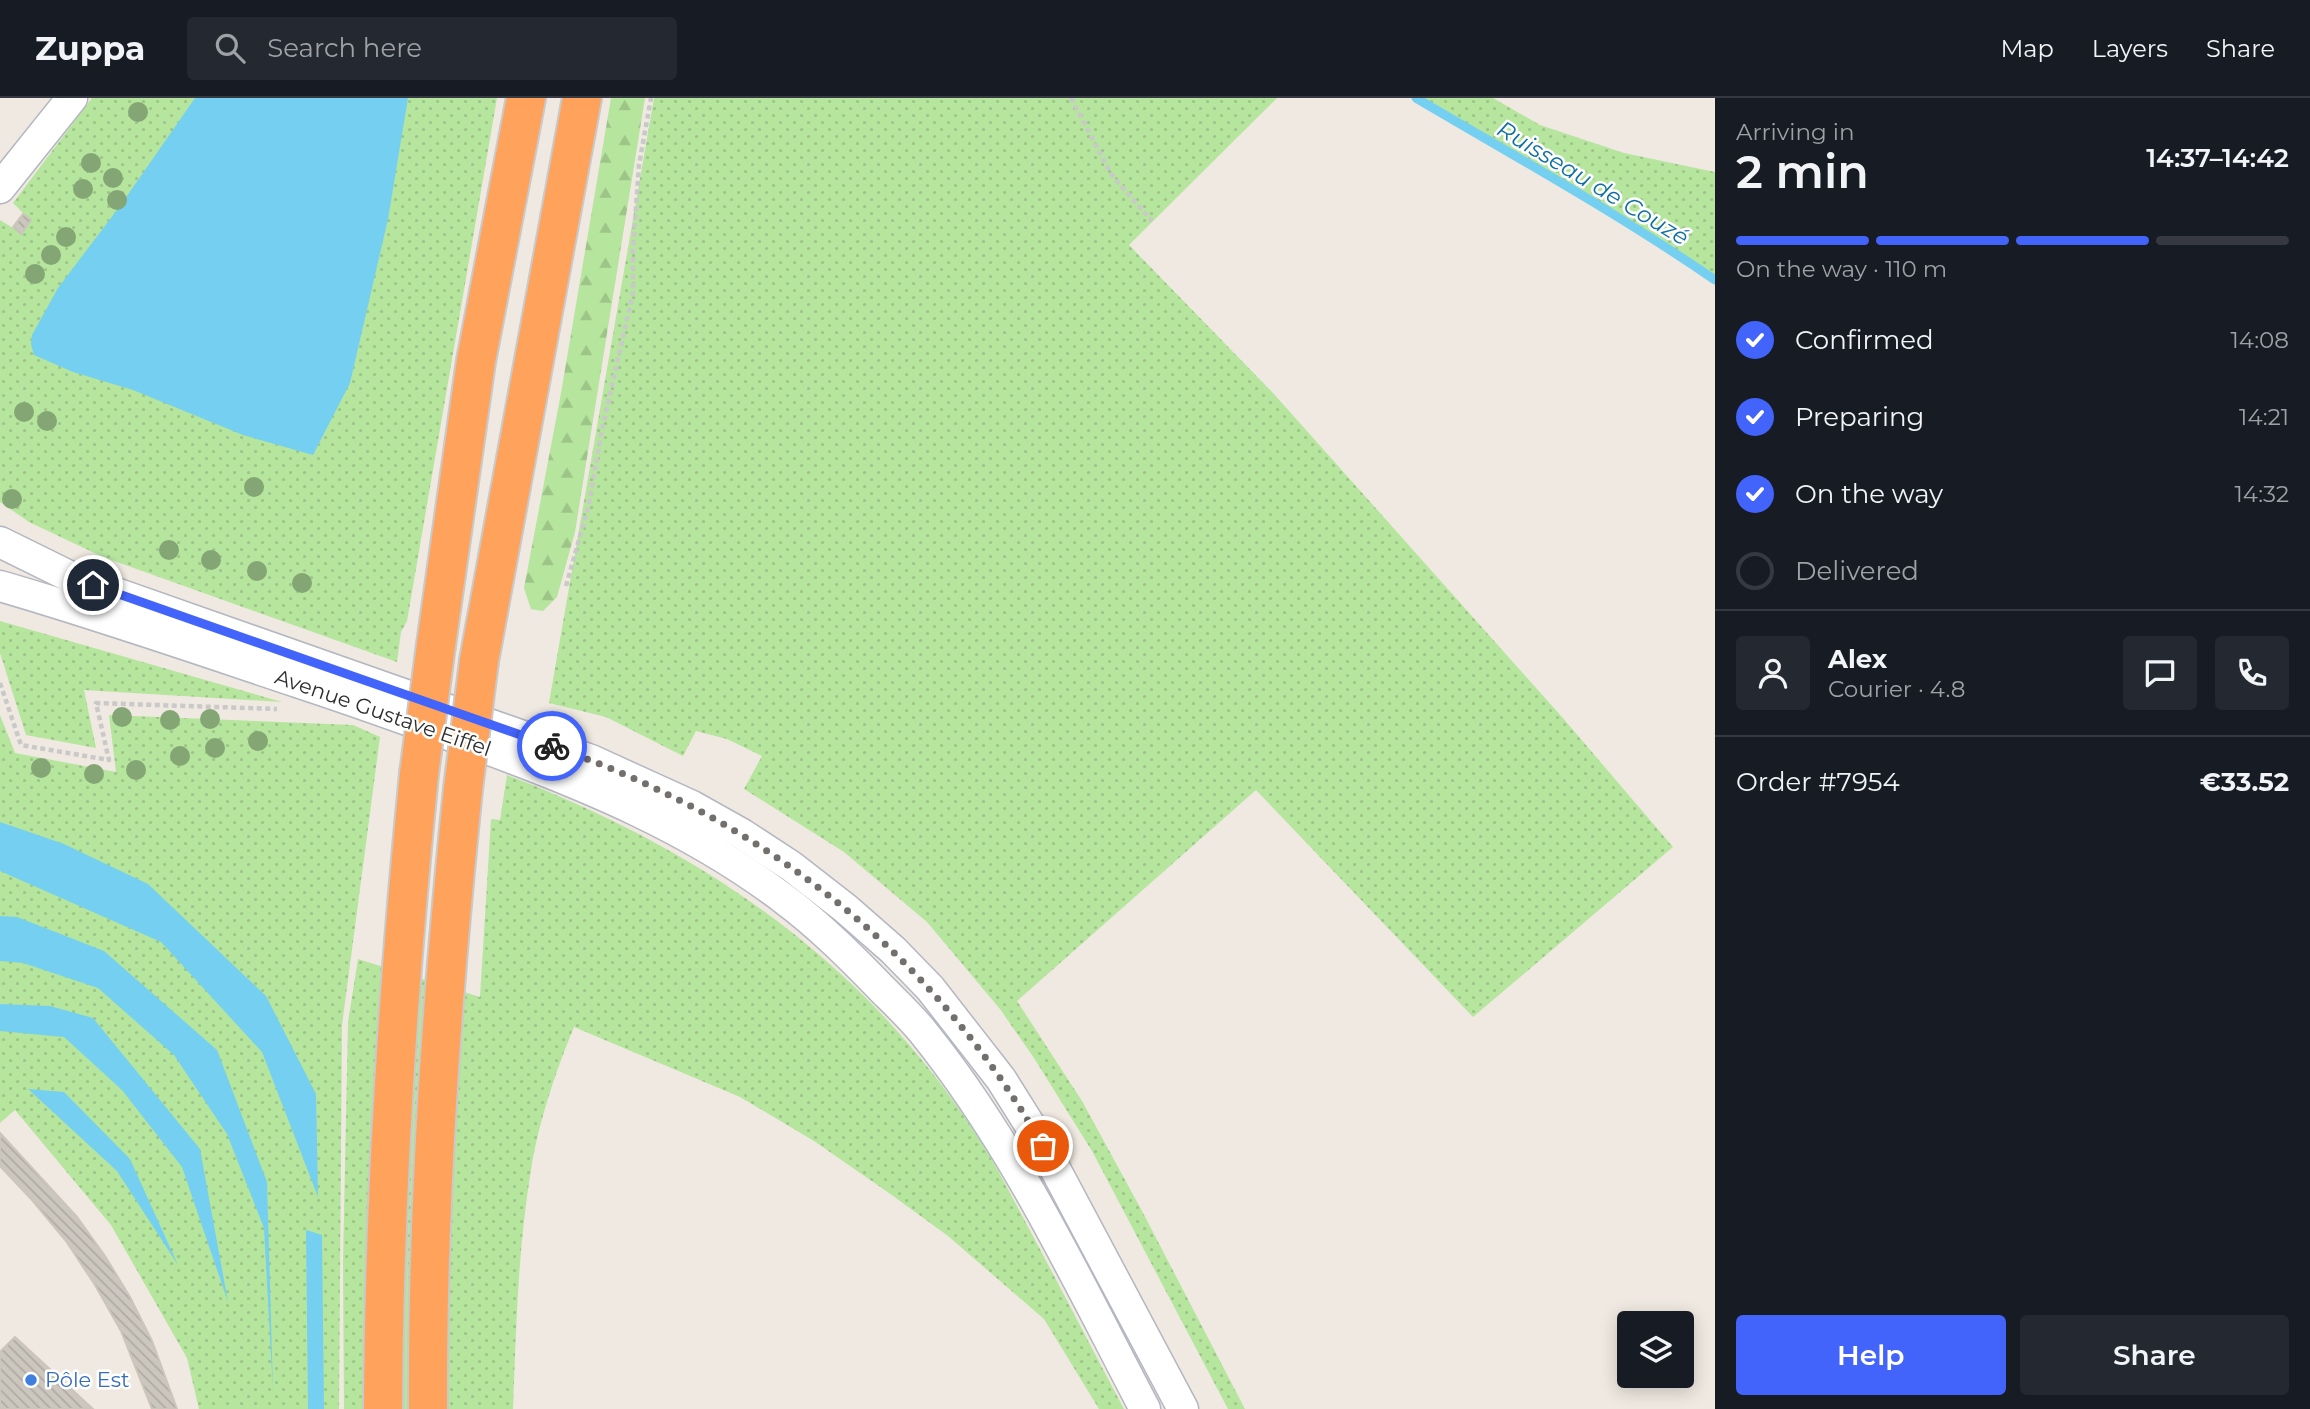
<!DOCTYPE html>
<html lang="en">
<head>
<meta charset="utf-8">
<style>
  body { margin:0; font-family:Montserrat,sans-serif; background:#242831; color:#f1f3f6; height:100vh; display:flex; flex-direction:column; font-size:26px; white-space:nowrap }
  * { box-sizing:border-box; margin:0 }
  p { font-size:23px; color:#9ea1a6 }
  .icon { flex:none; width:38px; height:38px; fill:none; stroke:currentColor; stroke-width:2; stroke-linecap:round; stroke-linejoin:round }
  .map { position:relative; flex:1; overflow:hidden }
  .sheet { display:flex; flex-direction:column; background:#171b24; width:595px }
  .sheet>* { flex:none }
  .fabs { position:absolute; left:1617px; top:1213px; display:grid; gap:14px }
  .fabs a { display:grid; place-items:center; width:77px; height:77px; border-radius:7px; background:#171b24; box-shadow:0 4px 18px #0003; font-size:35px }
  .pin { position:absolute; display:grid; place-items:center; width:60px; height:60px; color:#fff; margin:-30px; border:4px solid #fff; border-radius:50%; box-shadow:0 2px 7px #0007 }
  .courier { position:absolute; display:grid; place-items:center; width:70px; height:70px; margin:-35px; border:5px solid #4264fb; border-radius:50%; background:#fff; color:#222; box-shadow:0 2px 9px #0007 }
  .headline em { font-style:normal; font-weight:600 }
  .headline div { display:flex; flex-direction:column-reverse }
  .headline { display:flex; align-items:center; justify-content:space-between; height:119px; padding:0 21px }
  h1 { font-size:46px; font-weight:600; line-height:52px }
  .bar { display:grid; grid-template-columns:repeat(4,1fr); gap:10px 7px; align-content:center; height:84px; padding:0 21px }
  .bar i { height:9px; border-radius:5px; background:#363941 }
  .bar .selected { background:#4264fb }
  .bar p { grid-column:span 4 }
  .line { display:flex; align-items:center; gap:18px; padding:0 21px; border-top:2px solid #363941 }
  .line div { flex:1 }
  .round { display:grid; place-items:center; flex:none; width:74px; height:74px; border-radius:7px; background:#242831 }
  ol { padding:0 21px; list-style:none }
  li { display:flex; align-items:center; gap:21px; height:77px }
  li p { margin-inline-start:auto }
  li .icon { padding:7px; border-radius:50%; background:#4264fb; color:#fff; stroke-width:4 }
  li:last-child { color:#9ea1a6 }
  li i { width:38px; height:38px; border:4px solid #363941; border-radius:50% }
  .primary-button { display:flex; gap:14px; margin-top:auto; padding:14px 21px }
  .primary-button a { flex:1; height:80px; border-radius:7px; background:#4264fb; color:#fff; font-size:28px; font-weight:600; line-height:80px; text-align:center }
  .primary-button a+a { background:#242831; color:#f1f3f6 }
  header { display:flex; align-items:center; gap:42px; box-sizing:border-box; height:98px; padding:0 35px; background:#171b24; border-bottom:2px solid #363941 }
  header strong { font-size:33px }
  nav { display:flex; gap:38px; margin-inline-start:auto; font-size:24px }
  .search { width:490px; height:63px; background:#242831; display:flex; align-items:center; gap:18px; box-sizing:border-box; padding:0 24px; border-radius:7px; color:#9ea1a6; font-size:26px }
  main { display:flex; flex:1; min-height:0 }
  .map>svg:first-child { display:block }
</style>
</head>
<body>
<header>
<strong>Zuppa</strong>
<div class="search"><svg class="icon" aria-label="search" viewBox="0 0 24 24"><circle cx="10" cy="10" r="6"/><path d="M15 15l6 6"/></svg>Search here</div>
<nav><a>Map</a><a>Layers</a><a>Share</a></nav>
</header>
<main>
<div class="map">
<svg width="1715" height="1311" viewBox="0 0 1715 1311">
  <defs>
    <pattern id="grass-dots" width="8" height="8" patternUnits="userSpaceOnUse" patternTransform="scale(1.75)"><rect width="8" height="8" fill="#b6e59e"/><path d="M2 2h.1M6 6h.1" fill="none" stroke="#9dc588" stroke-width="1.8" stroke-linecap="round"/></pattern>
    <pattern id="forest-firs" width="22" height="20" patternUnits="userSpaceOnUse" patternTransform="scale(1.75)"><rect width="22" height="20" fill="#b6e59e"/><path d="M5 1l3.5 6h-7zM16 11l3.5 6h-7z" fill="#9dc588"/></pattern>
    <pattern id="building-back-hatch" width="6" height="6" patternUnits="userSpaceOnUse" patternTransform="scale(1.75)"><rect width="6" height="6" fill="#cbc7bf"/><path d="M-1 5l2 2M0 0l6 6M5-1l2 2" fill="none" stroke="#afaba4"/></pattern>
  </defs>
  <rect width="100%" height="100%" fill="#efe9e1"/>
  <g fill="url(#grass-dots)">
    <path d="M 92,0 L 497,0 L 407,523 L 401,534 L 397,564 L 103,459 L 29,424 L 0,404 L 0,122 L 21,135 L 31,123 L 13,105 Z"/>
    <path d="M 654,0 L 1277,0 L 1129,147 L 1273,295 L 1562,619 L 1673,749 L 1473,919 L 1256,692 L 1017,903 L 1082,1003 L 1142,1113 L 1245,1311 L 1228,1311 L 1092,1053 L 1034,960 L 1000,911 L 927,824 L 844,754 L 744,691 L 762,658 L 727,641 L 696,633 L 683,658 L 606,619 L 549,605 Z"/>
    <path d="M 1416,0 L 1493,0 L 1540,27 L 1624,55 L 1715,74 L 1715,182 C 1619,116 1516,59 1416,0 Z"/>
    <path d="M 0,523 L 282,604 L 84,592 L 96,650 L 26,637 L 0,555 Z"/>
    <path d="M 0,617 L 15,655 L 116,674 L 109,617 L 353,627 L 380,639 L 342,927 L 339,1311 L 199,1311 L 187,1260 L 111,1127 L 15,1012 L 0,1025 Z"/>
    <path d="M 507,677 C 703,752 867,864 981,1044 C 1001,1076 1017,1109 1035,1142 C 1065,1198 1094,1255 1124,1311 L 1099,1311 L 1044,1221 L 948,1138 L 889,1095 L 814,1043 L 740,999 L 574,929 C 556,972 538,1026 531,1072 C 518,1150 516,1231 513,1311 L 344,1311 L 343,1164 L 348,924 L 358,861 L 480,899 L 491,721 L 500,722 Z"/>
  </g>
  <path fill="url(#forest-firs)" d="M 611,0 L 645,0 L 575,434 L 557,499 L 543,513 L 531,511 L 524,490 L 561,295 Z"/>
  <g fill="#75cff0">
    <path d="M 195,0 L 408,0 L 388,121 L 350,285 L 313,357 L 243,337 L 133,292 L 73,274 L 34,257 L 31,246 L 32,237 L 58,190 L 120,108 Z"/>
    <path d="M 0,724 L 64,746 L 148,786 L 266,898 L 316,996 L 318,1099 L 262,954 L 161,844 L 0,773 Z"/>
    <path d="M 0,818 L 17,819 L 104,853 L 217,952 L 267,1084 L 273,1293 L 264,1130 L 227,1036 L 174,957 L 98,890 L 23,865 L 0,863 Z"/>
    <path d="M 0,906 L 50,908 L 93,920 L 200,1051 L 228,1204 L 182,1069 L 122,992 L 64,939 L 0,933 Z"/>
    <path d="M 28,991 L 64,994 L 130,1061 L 178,1167 L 117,1073 Z"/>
    <path d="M 306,1132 L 322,1137 L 324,1311 L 308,1311 Z"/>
  </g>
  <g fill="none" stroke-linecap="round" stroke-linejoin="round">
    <path stroke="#75cff0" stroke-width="9" d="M 1416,0 C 1516,59 1619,116 1715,182"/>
  </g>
  <g fill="url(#building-back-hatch)" stroke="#cbc5ba" stroke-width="2">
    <path d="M 23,116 L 31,122 L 21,136 L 13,129 Z"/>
    <path d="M 0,1035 L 77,1119 L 105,1158 L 130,1199 L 152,1243 L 177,1311 L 152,1311 L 121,1233 L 95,1187 L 66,1143 L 32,1102 L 0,1068 Z"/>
    <path d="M 15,1239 L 93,1311 L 0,1311 L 0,1254 Z"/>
  </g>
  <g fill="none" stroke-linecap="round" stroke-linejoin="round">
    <g stroke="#b4b7c1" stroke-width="33">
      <g id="minor">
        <path d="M 0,90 L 72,0"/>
        <path d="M 0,444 L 73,480 L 591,662 L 692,708 L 742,736 L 791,768 L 845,810 L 893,852 L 930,890 L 1001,981 L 1043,1048 L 1183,1311"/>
        <path d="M 0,488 C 100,517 198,551 297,584 C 358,604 419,626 479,648 C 586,687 692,731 784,801 C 819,827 851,859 882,891 C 896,905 911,919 923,934 C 1015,1048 1077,1182 1145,1311"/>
      </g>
    </g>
    <g stroke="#c9c9c9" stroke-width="42">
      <g id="highway">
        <path d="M 436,547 L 476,263 L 526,0"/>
        <path d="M 479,563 L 582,0"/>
        <path d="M 383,1311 C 384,1099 398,887 419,676"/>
        <path d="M 428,1311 C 427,1104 442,898 463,691"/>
      </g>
    </g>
    <g stroke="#c9c9c9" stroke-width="4.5" stroke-dasharray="5 3.5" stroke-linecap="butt">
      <path d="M 1071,0 L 1111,76 L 1152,123"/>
      <path d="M 566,488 L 588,410 L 602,332 L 633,195 L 633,151 L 639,67 L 651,0"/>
      <path d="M 0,585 L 21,647 L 109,662 L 96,605 L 277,611"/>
    </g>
    <use href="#minor" stroke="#fff" stroke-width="30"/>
    <use href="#highway" stroke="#ffa35c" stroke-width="38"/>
    <g stroke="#c9c9c9" stroke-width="42" stroke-linecap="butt">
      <g id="highway-bridge">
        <path d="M 419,676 L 436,547"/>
        <path d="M 463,691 L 479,563"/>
      </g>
    </g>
    <use href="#highway-bridge" stroke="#ffa35c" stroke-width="38"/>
  </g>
  <g fill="#84a574">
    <circle cx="138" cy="14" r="10"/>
    <circle cx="91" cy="65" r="10"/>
    <circle cx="113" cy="80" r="10"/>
    <circle cx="83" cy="91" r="10"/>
    <circle cx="117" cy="102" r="10"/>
    <circle cx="66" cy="139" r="10"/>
    <circle cx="51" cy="157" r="10"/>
    <circle cx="35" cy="176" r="10"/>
    <circle cx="24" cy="314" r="10"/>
    <circle cx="47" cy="323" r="10"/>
    <circle cx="254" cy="389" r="10"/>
    <circle cx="12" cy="401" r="10"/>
    <circle cx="169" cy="452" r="10"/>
    <circle cx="211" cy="462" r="10"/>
    <circle cx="257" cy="473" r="10"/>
    <circle cx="302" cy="485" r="10"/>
    <circle cx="122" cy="619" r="10"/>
    <circle cx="210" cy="621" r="10"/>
    <circle cx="170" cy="622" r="10"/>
    <circle cx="258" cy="643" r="10"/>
    <circle cx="215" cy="650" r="10"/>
    <circle cx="180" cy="658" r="10"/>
    <circle cx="41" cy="670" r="10"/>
    <circle cx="136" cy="672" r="10"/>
    <circle cx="94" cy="676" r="10"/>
  </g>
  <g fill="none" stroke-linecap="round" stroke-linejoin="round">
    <path stroke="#726f6d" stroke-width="7" stroke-dasharray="0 12.6" d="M 552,648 C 763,722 931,852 1043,1048"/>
    <path stroke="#4264fb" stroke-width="9" d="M 93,487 L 552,648"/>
  </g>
  <circle fill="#3f7fe0" stroke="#fff" stroke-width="2.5" cx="31" cy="1282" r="7"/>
  <g text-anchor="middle" stroke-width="5" stroke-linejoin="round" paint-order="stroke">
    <g font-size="21" fill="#2e2e2e" stroke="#fff">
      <text transform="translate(383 615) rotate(19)" y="7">Avenue Gustave Eiffel</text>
    </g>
    <g font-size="21" fill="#366cbe" stroke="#fff" text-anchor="start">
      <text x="45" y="1289">Pôle Est</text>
    </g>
    <g font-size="23" font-style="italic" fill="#0d6fa3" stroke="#fff">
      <text transform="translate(1593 85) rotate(31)" y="8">Ruisseau de Couzé</text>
    </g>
  </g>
</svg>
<div class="fabs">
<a><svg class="icon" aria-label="layers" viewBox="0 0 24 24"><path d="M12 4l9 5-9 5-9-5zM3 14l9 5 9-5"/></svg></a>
</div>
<div class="pin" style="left:1043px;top:1048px;background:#ea580c"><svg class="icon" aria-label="bag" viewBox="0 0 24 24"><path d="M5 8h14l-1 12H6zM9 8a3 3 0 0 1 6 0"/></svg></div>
<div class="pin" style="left:93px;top:487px;background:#1f2937"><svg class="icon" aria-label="home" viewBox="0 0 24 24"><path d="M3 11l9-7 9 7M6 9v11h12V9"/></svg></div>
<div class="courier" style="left:552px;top:648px"><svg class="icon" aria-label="bike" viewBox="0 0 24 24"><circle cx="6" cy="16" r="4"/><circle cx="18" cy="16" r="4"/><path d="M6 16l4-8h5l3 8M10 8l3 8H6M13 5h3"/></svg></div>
</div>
<section class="sheet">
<div class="headline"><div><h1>2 min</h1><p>Arriving in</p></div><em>14:37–14:42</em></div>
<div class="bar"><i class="selected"></i><i class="selected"></i><i class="selected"></i><i></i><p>On the way · 110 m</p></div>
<ol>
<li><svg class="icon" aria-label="check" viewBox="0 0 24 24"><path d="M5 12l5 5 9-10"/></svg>Confirmed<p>14:08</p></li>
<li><svg class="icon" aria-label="check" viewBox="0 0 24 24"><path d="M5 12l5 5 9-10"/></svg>Preparing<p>14:21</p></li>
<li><svg class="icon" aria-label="check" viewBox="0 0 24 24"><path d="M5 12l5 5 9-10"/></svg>On the way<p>14:32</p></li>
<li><i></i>Delivered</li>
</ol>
<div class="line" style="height:126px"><a class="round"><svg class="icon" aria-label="person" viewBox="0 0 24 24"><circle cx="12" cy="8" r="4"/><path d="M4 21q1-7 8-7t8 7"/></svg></a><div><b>Alex</b><p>Courier · 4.8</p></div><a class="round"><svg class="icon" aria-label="chat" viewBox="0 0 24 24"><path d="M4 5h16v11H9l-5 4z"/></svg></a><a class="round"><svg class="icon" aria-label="phone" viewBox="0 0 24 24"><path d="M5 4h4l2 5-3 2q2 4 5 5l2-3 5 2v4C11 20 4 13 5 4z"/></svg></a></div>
<div class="line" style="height:91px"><div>Order #7954</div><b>€33.52</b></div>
<div class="primary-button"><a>Help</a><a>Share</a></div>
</section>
</main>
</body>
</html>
